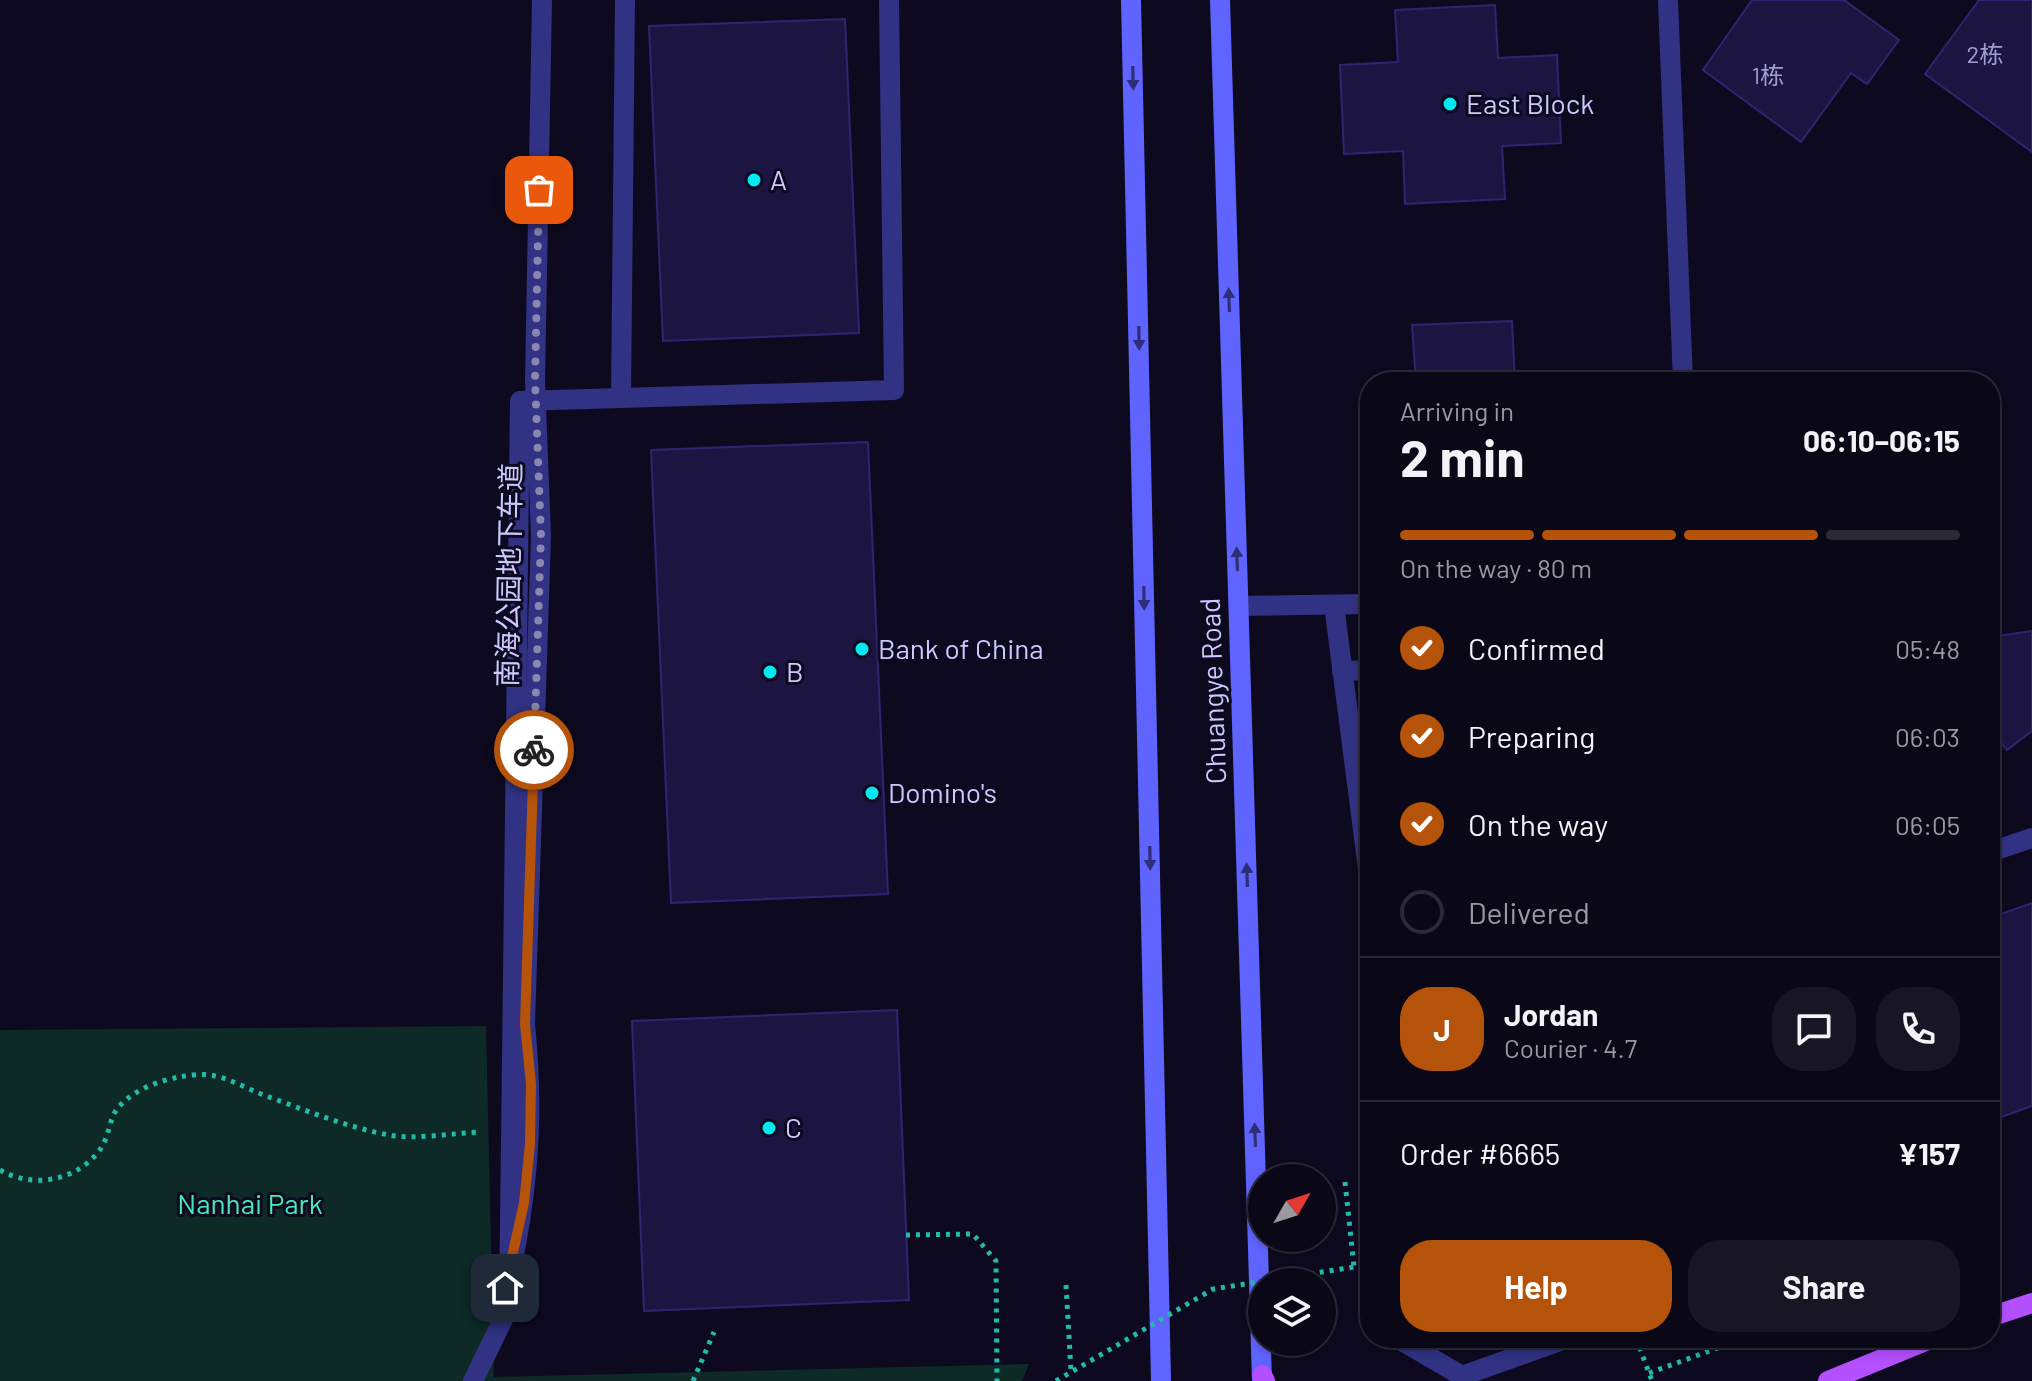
<!DOCTYPE html>
<html lang="en">
<head>
<meta charset="utf-8">
<style>
  body { margin:0; font-family:Barlow,"Noto Sans SC",sans-serif; background:#181624; color:#f1f3f6; height:100vh; display:flex; flex-direction:column; font-size:30px; white-space:nowrap }
  * { box-sizing:border-box; margin:0 }
  p { font-size:26px; color:#999aa1 }
  .icon { flex:none; width:44px; height:44px; fill:none; stroke:currentColor; stroke-width:2; stroke-linecap:round; stroke-linejoin:round }
  .map { position:relative; flex:1; overflow:hidden }
  .panel { position:absolute; left:1360px; top:372px; width:640px; height:976px; display:flex; flex-direction:column; background:#0a0817; border-radius:32px; box-shadow:0 4px 12px #0003,0 0 0 2px #2a2936 }
  .panel>* { flex:none }
  .needle { width:52px; rotate:51deg }
  .fabs { position:absolute; left:1248px; top:1164px; display:grid; gap:16px }
  .fabs a { display:grid; place-items:center; width:88px; height:88px; border-radius:50%; background:#0a0817; box-shadow:0 4px 12px #0003,0 0 0 2px #2a2936; font-size:40px }
  .pin { position:absolute; display:grid; place-items:center; width:68px; height:68px; color:#fff; margin:-34px; border-radius:16px; box-shadow:0 4px 12px #0006 }
  .courier { position:absolute; display:grid; place-items:center; width:80px; height:80px; margin:-40px; border:6px solid #b45309; border-radius:50%; background:#fff; color:#222; box-shadow:0 2px 10px #0007 }
  .summary em { font-style:normal; font-weight:700 }
  .summary div { display:flex; flex-direction:column-reverse }
  .summary { display:flex; align-items:center; justify-content:space-between; height:136px; padding:0 40px }
  h1 { font-size:52px; font-weight:700; line-height:60px }
  .bar { display:grid; grid-template-columns:repeat(4,1fr); gap:12px 8px; align-content:center; height:96px; padding:0 40px }
  .bar i { height:10px; border-radius:6px; background:#2a2936 }
  .bar .current { background:#b45309 }
  .bar p { grid-column:span 4 }
  .line { display:flex; align-items:center; gap:20px; padding:0 40px; border-top:2px solid #2a2936 }
  .line div { flex:1 }
  .round { display:grid; place-items:center; flex:none; width:84px; height:84px; border-radius:32px; background:#181624 }
  ol { padding:0 40px; list-style:none }
  li { display:flex; align-items:center; gap:24px; height:88px }
  li p { margin-inline-start:auto }
  li .icon { padding:8px; border-radius:50%; background:#b45309; color:#fff; stroke-width:4 }
  li:last-child { color:#999aa1 }
  li i { width:44px; height:44px; border:4px solid #2a2936; border-radius:50% }
  .primary-button { display:flex; gap:16px; margin-top:auto; padding:16px 40px }
  .primary-button a { flex:1; height:92px; border-radius:32px; background:#b45309; color:#fff; font-size:32px; font-weight:700; line-height:92px; text-align:center }
  .primary-button a+a { background:#181624; color:#f1f3f6 }
  .map>svg:first-child { display:block }
</style>
</head>
<body>
<div class="map">
<svg width="2032" height="1381" viewBox="0 0 2032 1381">
  <rect width="100%" height="100%" fill="#0d0a1f"/>
  <path fill="#0d2a27" d="M 486,1026 L 494,1377 L 1029,1364 L 1022,1381 L 0,1381 L 0,1030 Z"/>
  <g fill="#1c1542" stroke="#302470" stroke-width="2">
    <path d="M 1752,0 L 1844,0 L 1899,40 L 1867,84 L 1851,73 L 1801,142 L 1703,70 Z"/>
    <path d="M 1979,0 L 2032,0 L 2032,152 L 1925,74 Z"/>
    <path d="M 1495,5 L 1498,58 L 1557,55 L 1561,143 L 1502,146 L 1505,199 L 1405,204 L 1403,151 L 1344,154 L 1340,65 L 1398,62 L 1395,10 Z"/>
    <path d="M 845,19 L 859,333 L 663,341 L 649,26 Z"/>
    <path d="M 1512,321 L 1515,382 L 1416,382 L 1412,325 Z"/>
    <path d="M 868,442 L 888,894 L 671,903 L 651,450 Z"/>
    <path d="M 2032,631 L 2032,731 L 2007,750 L 1990,728 L 1990,704 L 1997,699 L 1990,637 Z"/>
    <path d="M 2032,903 L 2032,1106 L 1990,1121 L 1990,918 Z"/>
    <path d="M 897,1010 L 909,1300 L 644,1311 L 632,1021 Z"/>
  </g>
  <g fill="none" stroke-linecap="round" stroke-linejoin="round">
    <g stroke="#22baa9" stroke-width="5" stroke-dasharray="4 6" stroke-linecap="butt">
      <path d="M 0,1170 C 33,1189 76,1181 99,1151 C 109,1138 109,1122 115,1112 C 128,1092 157,1081 179,1077 C 190,1075 204,1073 215,1076 C 230,1079 246,1088 261,1094 C 302,1109 346,1127 389,1135 C 412,1140 455,1133 481,1132"/>
      <path d="M 1345,1182 L 1354,1267"/>
      <path d="M 906,1235 L 973,1234 L 996,1261 L 997,1381"/>
      <path d="M 1636,1338 L 1652,1381"/>
      <path d="M 1649,1373 L 1745,1338"/>
      <path d="M 693,1381 L 714,1332"/>
    </g>
    <g stroke="#313283" stroke-width="20">
      <path d="M 1334,605 L 1370,884"/>
      <path d="M 1342,671 L 1370,670"/>
      <path d="M 515,1250 C 530,1170 533,1105 525,1024 L 541,536 L 535,380 L 542,0"/>
      <path d="M 1397,1338 L 1462,1376 L 1568,1338"/>
    </g>
    <g stroke="#313283" stroke-width="20">
      <path d="M 621,397 L 625,0"/>
      <path d="M 473,1381 L 509,1307 L 520,401 L 894,390 L 889,0"/>
    </g>
    <g stroke="#313283" stroke-width="20">
      <path d="M 1668,0 L 1683,382"/>
      <path d="M 1239,606 L 1370,604"/>
      <path d="M 1990,852 L 2032,838"/>
    </g>
    <g stroke="#6064ff" stroke-width="20">
      <path d="M 1131,0 L 1161,1381"/>
      <path d="M 1220,0 L 1262,1381"/>
    </g>
    <g stroke="#b450ff" stroke-width="20">
      <path d="M 1990,1317 L 2032,1303"/>
      <path d="M 1262,1375 L 1265,1381"/>
      <path d="M 1828,1381 L 1933,1338"/>
    </g>
    <g stroke="#22baa9" stroke-width="5" stroke-dasharray="4 6" stroke-linecap="butt">
      <path d="M 1066,1285 L 1071,1371"/>
      <path d="M 1056,1381 L 1213,1289 L 1354,1267 L 1370,1267"/>
    </g>
  </g>
  <defs><path id="oneway-solid" d="M-6-.8H1V-3.2L6.5 0L1 3.2V.8H-6Z" transform="scale(2)"/></defs>
  <g fill="#2e2e79">
    <use href="#oneway-solid" transform="translate(1133 78) rotate(89)"/>
    <use href="#oneway-solid" transform="translate(1229 300) rotate(-92)"/>
    <use href="#oneway-solid" transform="translate(1139 338) rotate(89)"/>
    <use href="#oneway-solid" transform="translate(1237 559) rotate(-92)"/>
    <use href="#oneway-solid" transform="translate(1144 598) rotate(89)"/>
    <use href="#oneway-solid" transform="translate(1150 858) rotate(89)"/>
    <use href="#oneway-solid" transform="translate(1247 875) rotate(-92)"/>
    <use href="#oneway-solid" transform="translate(1255 1135) rotate(-92)"/>
  </g>
  <g fill="none" stroke-linecap="round" stroke-linejoin="round">
    <path stroke="#8986b1" stroke-width="8" stroke-dasharray="0 14.4" d="M 534,750 L 541,536 L 535,380 L 539,190"/>
    <path stroke="#b45309" stroke-width="10" d="M 505,1288 L 524,1203 L 530,1144 L 531,1084 L 525,1024 L 534,750"/>
  </g>
  <g fill="#00e8f4" stroke="#0d0a1f" stroke-width="3">
    <circle cx="1450" cy="104" r="8"/>
    <circle cx="754" cy="180" r="8"/>
    <circle cx="862" cy="649" r="8"/>
    <circle cx="770" cy="672" r="8"/>
    <circle cx="872" cy="793" r="8"/>
    <circle cx="769" cy="1128" r="8"/>
  </g>
  <g text-anchor="middle" stroke-width="6" stroke-linejoin="round" paint-order="stroke">
    <g font-size="24" fill="#a09cd0">
      <text x="1985" y="63">2栋</text>
      <text x="1768" y="84">1栋</text>
    </g>
    <g font-size="28" fill="#ccc9ff" stroke="#0d0a1f" text-anchor="start">
      <text x="1466" y="114">East Block</text>
      <text x="770" y="190">A</text>
      <text x="878" y="659">Bank of China</text>
      <text x="786" y="682">B</text>
      <text x="888" y="803">Domino's</text>
      <text x="785" y="1138">C</text>
    </g>
    <g font-size="28" fill="#ccc9ff" stroke="#0d0a1f">
      <text transform="translate(509 575) rotate(-89)" y="10">南海公园地下车道</text>
      <text transform="translate(1213 691) rotate(-92)" y="10">Chuangye Road</text>
    </g>
    <g font-size="28" fill="#4ae9b9" stroke="#0d0a1f">
      <text x="250" y="1214">Nanhai Park</text>
    </g>
  </g>
</svg>
<div class="fabs">
<a><svg class="needle" viewBox="-14 -14 28 28"><path d="M0-13l5 13h-10z" fill="#e53935"/><path d="M0 13l5-13h-10z" fill="#999aa1"/></svg></a>
<a><svg class="icon" aria-label="layers" viewBox="0 0 24 24"><path d="M12 4l9 5-9 5-9-5zM3 14l9 5 9-5"/></svg></a>
</div>
<div class="pin" style="left:539px;top:190px;background:#ea580c"><svg class="icon" aria-label="bag" viewBox="0 0 24 24"><path d="M5 8h14l-1 12H6zM9 8a3 3 0 0 1 6 0"/></svg></div>
<div class="pin" style="left:505px;top:1288px;background:#1f2937"><svg class="icon" aria-label="home" viewBox="0 0 24 24"><path d="M3 11l9-7 9 7M6 9v11h12V9"/></svg></div>
<div class="courier" style="left:534px;top:750px"><svg class="icon" aria-label="bike" viewBox="0 0 24 24"><circle cx="6" cy="16" r="4"/><circle cx="18" cy="16" r="4"/><path d="M6 16l4-8h5l3 8M10 8l3 8H6M13 5h3"/></svg></div>
<section class="panel">
<div class="summary"><div><h1>2 min</h1><p>Arriving in</p></div><em>06:10–06:15</em></div>
<div class="bar"><i class="current"></i><i class="current"></i><i class="current"></i><i></i><p>On the way · 80 m</p></div>
<ol>
<li><svg class="icon" aria-label="check" viewBox="0 0 24 24"><path d="M5 12l5 5 9-10"/></svg>Confirmed<p>05:48</p></li>
<li><svg class="icon" aria-label="check" viewBox="0 0 24 24"><path d="M5 12l5 5 9-10"/></svg>Preparing<p>06:03</p></li>
<li><svg class="icon" aria-label="check" viewBox="0 0 24 24"><path d="M5 12l5 5 9-10"/></svg>On the way<p>06:05</p></li>
<li><i></i>Delivered</li>
</ol>
<div class="line" style="height:144px"><b class="round" style="background:#b45309;color:#fff">J</b><div><b>Jordan</b><p>Courier · 4.7</p></div><a class="round"><svg class="icon" aria-label="chat" viewBox="0 0 24 24"><path d="M4 5h16v11H9l-5 4z"/></svg></a><a class="round"><svg class="icon" aria-label="phone" viewBox="0 0 24 24"><path d="M5 4h4l2 5-3 2q2 4 5 5l2-3 5 2v4C11 20 4 13 5 4z"/></svg></a></div>
<div class="line" style="height:104px"><div>Order #6665</div><b>¥157</b></div>
<div class="primary-button"><a>Help</a><a>Share</a></div>
</section>
</div>
</body>
</html>
